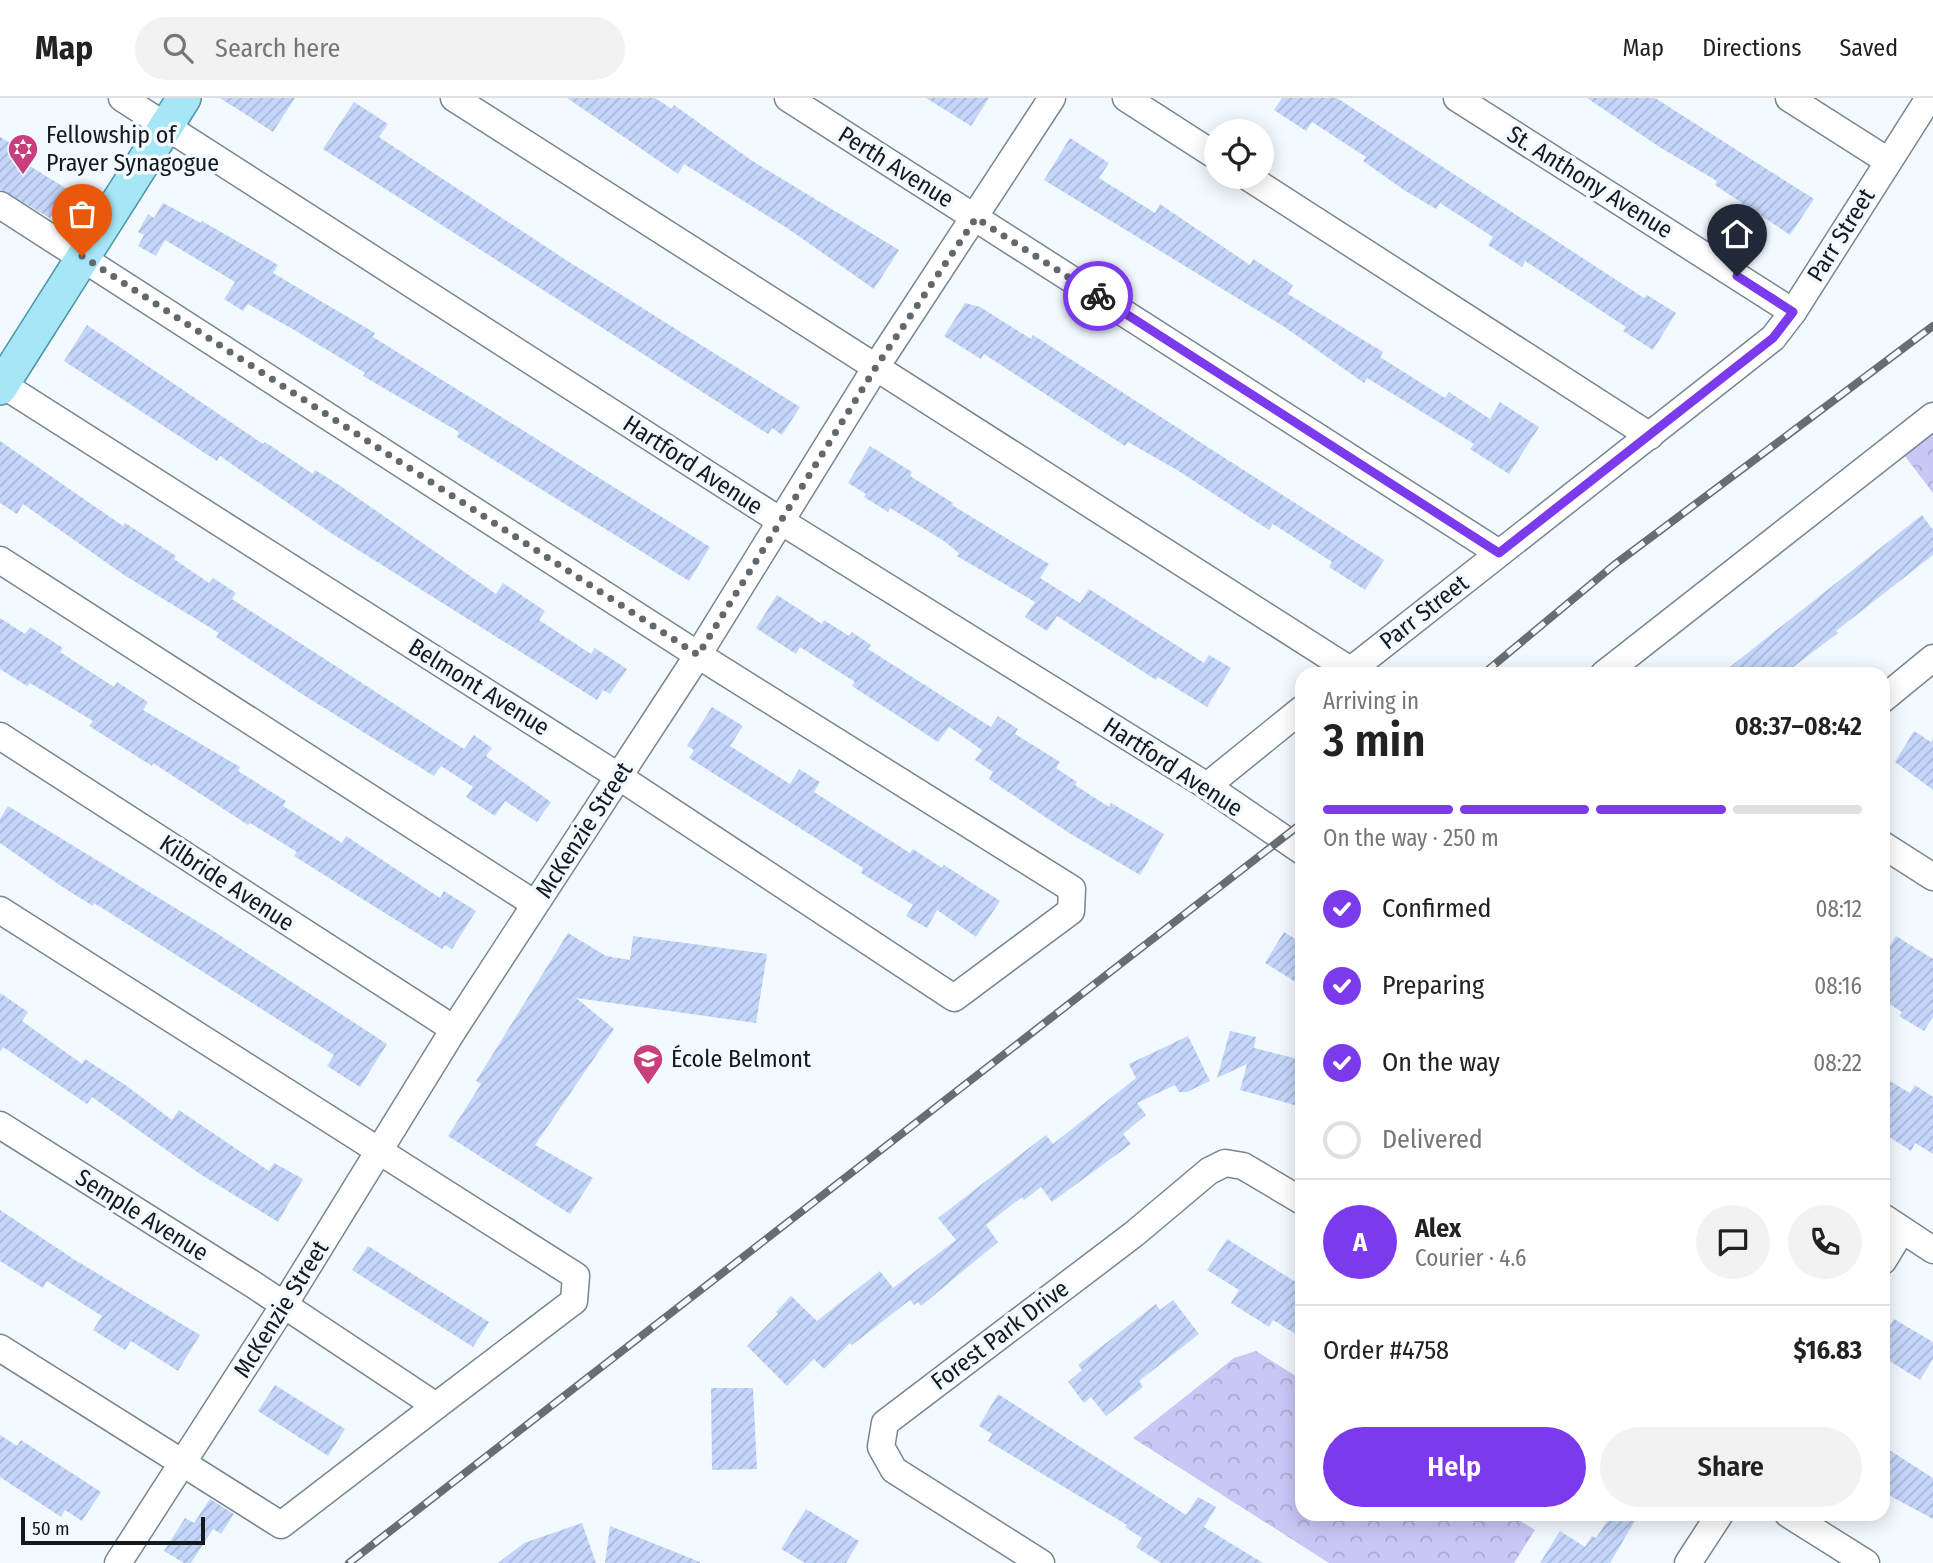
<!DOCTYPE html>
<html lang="en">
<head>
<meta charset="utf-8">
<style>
  body { margin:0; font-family:"Fira Sans Condensed",sans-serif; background:#f2f2f2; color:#222; height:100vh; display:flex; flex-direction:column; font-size:26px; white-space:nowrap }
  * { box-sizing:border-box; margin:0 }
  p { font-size:23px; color:#767676 }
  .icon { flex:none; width:38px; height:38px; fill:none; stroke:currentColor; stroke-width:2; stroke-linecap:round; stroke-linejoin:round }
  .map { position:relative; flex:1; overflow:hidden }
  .sheet { position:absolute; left:1295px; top:569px; width:595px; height:854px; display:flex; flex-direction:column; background:#fff; border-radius:21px; box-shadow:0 4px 18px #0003 }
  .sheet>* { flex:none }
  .controls { position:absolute; left:1204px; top:21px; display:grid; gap:14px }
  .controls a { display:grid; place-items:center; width:70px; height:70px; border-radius:50%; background:#fff; box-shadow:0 4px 18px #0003; font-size:35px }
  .scale { position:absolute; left:21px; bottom:18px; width:184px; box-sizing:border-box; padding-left:7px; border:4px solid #14191d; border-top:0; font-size:19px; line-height:24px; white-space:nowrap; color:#14191d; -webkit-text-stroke:5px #f3faff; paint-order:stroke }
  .pin { position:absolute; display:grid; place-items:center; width:60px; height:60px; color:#fff; margin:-72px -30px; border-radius:50% 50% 50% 0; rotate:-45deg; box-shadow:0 0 7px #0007 }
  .pin .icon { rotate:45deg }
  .courier { position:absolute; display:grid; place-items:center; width:70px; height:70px; margin:-35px; border:5px solid #7c3aed; border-radius:50%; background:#fff; color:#222; box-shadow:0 2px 9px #0007 }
  .head em { font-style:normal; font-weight:600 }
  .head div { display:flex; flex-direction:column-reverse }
  .head { display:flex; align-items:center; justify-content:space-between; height:119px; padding:0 28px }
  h1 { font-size:46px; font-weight:600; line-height:52px }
  .bar { display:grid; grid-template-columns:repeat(4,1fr); gap:10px 7px; align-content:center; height:84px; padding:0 28px }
  .bar i { height:9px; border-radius:5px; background:#e0e0e0 }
  .bar .current { background:#7c3aed }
  .bar p { grid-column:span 4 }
  .line { display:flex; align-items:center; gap:18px; padding:0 28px; border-top:2px solid #e0e0e0 }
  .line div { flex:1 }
  .round { display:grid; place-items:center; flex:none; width:74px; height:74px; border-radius:37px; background:#f2f2f2 }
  ol { padding:0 28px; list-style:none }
  li { display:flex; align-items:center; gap:21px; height:77px }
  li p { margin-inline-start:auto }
  li .icon { padding:7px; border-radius:50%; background:#7c3aed; color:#fff; stroke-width:4 }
  li:last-child { color:#767676 }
  li i { width:38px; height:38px; border:4px solid #e0e0e0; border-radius:50% }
  .primary-button { display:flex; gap:14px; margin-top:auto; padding:14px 28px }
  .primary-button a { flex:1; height:80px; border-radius:42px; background:#7c3aed; color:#fff; font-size:28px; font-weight:600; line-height:80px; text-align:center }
  .primary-button a+a { background:#f2f2f2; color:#222 }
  header { display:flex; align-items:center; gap:42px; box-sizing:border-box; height:98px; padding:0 35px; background:#fff; border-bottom:2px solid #e0e0e0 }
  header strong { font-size:33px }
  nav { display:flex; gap:38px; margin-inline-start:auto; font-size:24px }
  .search { width:490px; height:63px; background:#f2f2f2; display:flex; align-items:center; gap:18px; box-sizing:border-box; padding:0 24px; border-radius:38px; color:#767676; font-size:26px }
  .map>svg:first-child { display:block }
</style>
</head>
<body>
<header>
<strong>Map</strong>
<div class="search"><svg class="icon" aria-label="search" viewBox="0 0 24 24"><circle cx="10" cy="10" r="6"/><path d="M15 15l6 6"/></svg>Search here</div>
<nav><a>Map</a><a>Directions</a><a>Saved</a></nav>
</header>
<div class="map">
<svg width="1933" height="1465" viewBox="0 0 1933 1465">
  <defs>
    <pattern id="park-crowns" width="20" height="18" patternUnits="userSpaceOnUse" patternTransform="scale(1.75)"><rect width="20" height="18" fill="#c9c7f6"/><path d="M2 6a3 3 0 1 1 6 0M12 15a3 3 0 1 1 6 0" fill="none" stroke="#acaad2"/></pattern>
    <pattern id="building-hatch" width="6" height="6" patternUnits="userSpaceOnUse" patternTransform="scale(1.75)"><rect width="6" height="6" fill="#c4d6fa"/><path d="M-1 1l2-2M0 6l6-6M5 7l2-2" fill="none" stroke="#a8b7d6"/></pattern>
  </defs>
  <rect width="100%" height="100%" fill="#f3faff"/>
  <g fill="url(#park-crowns)">
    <path d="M 1933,334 L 1933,395 L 1904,357 Z"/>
    <path d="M 1256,1253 L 1302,1282 L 1302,1416 L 1509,1416 L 1535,1432 L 1514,1465 L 1329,1465 L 1133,1340 L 1234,1260 Z"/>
  </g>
  <g fill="url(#building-hatch)">
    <path d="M 220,0 L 295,0 L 273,34 Z"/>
    <path d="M 567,0 L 655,0 L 672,11 L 674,7 L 751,62 L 899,152 L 874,191 L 787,130 L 684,66 L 678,76 Z"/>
    <path d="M 926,0 L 989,0 L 971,28 Z"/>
    <path d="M 1282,0 L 1337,0 L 1644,200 L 1647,197 L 1676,215 L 1653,252 L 1623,233 L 1626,229 L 1525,163 L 1522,169 L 1488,147 L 1493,139 L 1440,105 L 1436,111 L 1404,92 L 1363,63 L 1366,59 L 1312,24 L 1306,33 L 1274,12 Z"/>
    <path d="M 1587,0 L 1655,0 L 1814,101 L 1790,137 L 1715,87 L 1717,83 L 1661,50 Z"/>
    <path d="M 354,4 L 388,26 L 379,39 L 566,162 L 800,309 L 782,337 L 772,330 L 768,336 L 323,51 Z"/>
    <path d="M 0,39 L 25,54 L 22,57 L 28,60 L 25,65 L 67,91 L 50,120 L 0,91 Z"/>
    <path d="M 1070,40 L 1109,65 L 1099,80 L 1155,115 L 1160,106 L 1250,167 L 1253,161 L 1293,187 L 1288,196 L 1383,254 L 1380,259 L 1445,300 L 1449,294 L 1490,321 L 1500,304 L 1539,329 L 1509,376 L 1470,351 L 1474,346 L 1367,280 L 1364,285 L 1283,228 L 1044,82 Z"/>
    <path d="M 163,105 L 201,125 L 202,123 L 278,167 L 273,175 L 375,235 L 373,239 L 710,449 L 689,483 L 457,339 L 459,334 L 363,278 L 365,275 L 296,233 L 248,206 L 243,213 L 224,201 L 235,184 L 165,142 L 156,158 L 138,148 L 144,137 L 138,134 L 148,116 L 154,120 Z"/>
    <path d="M 965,205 L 980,209 L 1031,241 L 1033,237 L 1384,462 L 1365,492 L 1329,469 L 1332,464 L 1273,426 L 1269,432 L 1177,372 L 1128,344 L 1125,348 L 984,256 L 981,261 L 944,238 Z"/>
    <path d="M 87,227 L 263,346 L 265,344 L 313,376 L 315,372 L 339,387 L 496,496 L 503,485 L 545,513 L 539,522 L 591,556 L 595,550 L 627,571 L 610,596 L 603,592 L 597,602 L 331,435 L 220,358 L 217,363 L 64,263 Z"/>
    <path d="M 0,343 L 123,428 L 125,425 L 176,458 L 174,461 L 209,485 L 213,480 L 236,495 L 232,501 L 464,651 L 474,637 L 492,650 L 486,658 L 551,704 L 537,724 L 505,703 L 495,718 L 466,699 L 473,689 L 441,668 L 434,678 L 305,598 L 216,539 L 219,535 L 124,477 L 23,406 L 17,416 L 0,405 Z"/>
    <path d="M 870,348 L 912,374 L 910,378 L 953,405 L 952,407 L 1049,466 L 1040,480 L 1080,505 L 1089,491 L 1204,565 L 1209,557 L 1231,570 L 1207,609 L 1158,579 L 1156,582 L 1057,518 L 1047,533 L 1025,519 L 1035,504 L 957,458 L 959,455 L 944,443 L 890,410 L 888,414 L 864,399 L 866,396 L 848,385 Z"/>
    <path d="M 1922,417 L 1933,432 L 1933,457 L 1836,533 L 1838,535 L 1784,576 L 1721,576 Z"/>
    <path d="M 777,497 L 822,526 L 824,522 L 849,538 L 852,534 L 871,547 L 868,551 L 991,629 L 998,618 L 1018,631 L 1015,636 L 1060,664 L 1056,670 L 1077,684 L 1075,687 L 1109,709 L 1111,705 L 1164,736 L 1140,777 L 1069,735 L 989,681 L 993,674 L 975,662 L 982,652 L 949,629 L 938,644 L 852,588 L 855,584 L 800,549 L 796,556 L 756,530 Z"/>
    <path d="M 0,520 L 25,536 L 30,529 L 63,550 L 60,554 L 114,589 L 117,584 L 148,604 L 143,612 L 240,669 L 238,673 L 286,703 L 283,708 L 342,745 L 346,738 L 440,800 L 444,793 L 476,813 L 452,851 L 445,847 L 442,851 L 294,758 L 297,754 L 250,725 L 248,727 L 153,665 L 152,668 L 89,628 L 93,623 L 30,585 L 27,588 L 0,571 Z"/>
    <path d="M 712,609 L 743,628 L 730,648 L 790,686 L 799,671 L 820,684 L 814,694 L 910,755 L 913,751 L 942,770 L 944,767 L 1000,803 L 976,839 L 937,812 L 927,830 L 906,818 L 913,807 L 861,775 L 863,770 L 689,660 L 694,652 L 687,648 Z"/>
    <path d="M 1914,633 L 1931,644 L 1933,641 L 1933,692 L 1895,664 Z"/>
    <path d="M 8,708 L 218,836 L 387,946 L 360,989 L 327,968 L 334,957 L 94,805 L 93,808 L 61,788 L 0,745 L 0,721 Z"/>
    <path d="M 1284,834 L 1302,845 L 1302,888 L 1265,865 Z"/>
    <path d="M 568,835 L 606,858 L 630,862 L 633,838 L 767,856 L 756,925 L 576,900 L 614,931 L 535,1047 L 593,1080 L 570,1116 L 448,1038 L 481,986 L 476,983 Z"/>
    <path d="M 1896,838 L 1933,861 L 1933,919 L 1924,933 L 1899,918 L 1902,914 L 1883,902 L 1883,859 Z"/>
    <path d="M 0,895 L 28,914 L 22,923 L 82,966 L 85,961 L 124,986 L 172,1022 L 179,1012 L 269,1073 L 274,1065 L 303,1081 L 278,1124 L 200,1076 L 92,999 L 87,1006 L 3,949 L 0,954 Z"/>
    <path d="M 1230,933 L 1256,939 L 1254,950 L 1302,962 L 1302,1009 L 1240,992 L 1247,966 L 1217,980 Z"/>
    <path d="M 1188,938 L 1210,983 L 1187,994 L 1179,994 L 1175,987 L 1137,1005 L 1146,1017 L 1123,1036 L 1131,1046 L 1052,1104 L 1041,1089 L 1024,1102 L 1022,1099 L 986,1127 L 998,1144 L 921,1208 L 918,1204 L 914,1207 L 910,1202 L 852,1247 L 850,1245 L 824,1271 L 814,1261 L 787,1288 L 747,1248 L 778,1216 L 776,1214 L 791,1198 L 817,1223 L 880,1173 L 893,1190 L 956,1142 L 938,1120 L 1046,1037 L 1053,1046 L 1136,980 L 1129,966 Z"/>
    <path d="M 1883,979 L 1910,995 L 1915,987 L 1933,999 L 1933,1056 L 1915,1045 L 1911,1053 L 1883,1035 Z"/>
    <path d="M 0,1112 L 75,1162 L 200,1237 L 178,1273 L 131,1243 L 125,1252 L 93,1232 L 102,1218 L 47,1183 L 43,1190 L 0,1163 Z"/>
    <path d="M 1227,1141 L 1302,1188 L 1302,1240 L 1273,1222 L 1269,1229 L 1231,1205 L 1239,1192 L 1207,1172 Z"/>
    <path d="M 368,1148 L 489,1224 L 473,1249 L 352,1172 Z"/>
    <path d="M 1173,1202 L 1199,1236 L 1139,1283 L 1143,1289 L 1106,1318 L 1091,1299 L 1084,1305 L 1068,1284 L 1082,1272 L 1078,1267 L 1156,1206 L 1160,1212 Z"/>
    <path d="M 1894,1221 L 1933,1244 L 1933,1261 L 1920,1282 L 1883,1259 L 1883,1239 Z"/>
    <path d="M 275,1287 L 345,1331 L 328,1358 L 258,1313 Z"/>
    <path d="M 711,1290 L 753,1290 L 757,1371 L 712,1372 Z"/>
    <path d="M 998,1296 L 1186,1417 L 1198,1399 L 1216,1409 L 1204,1429 L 1263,1465 L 1161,1465 L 1136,1449 L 1142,1440 L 1125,1429 L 1127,1427 L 988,1343 L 992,1336 L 979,1328 Z"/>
    <path d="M 0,1337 L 17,1348 L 21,1342 L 101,1394 L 82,1423 L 65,1412 L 61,1419 L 0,1379 Z"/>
    <path d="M 1883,1348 L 1933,1380 L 1933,1421 L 1883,1394 Z"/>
    <path d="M 210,1401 L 234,1416 L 221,1436 L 213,1431 L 191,1465 L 184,1465 L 164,1453 L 185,1420 L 194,1425 Z"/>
    <path d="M 806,1411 L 859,1443 L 846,1465 L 805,1465 L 781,1451 Z"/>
    <path d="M 1612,1416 L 1639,1416 L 1610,1465 L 1540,1465 L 1560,1433 L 1585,1449 L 1592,1438 L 1596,1440 Z"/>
    <path d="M 582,1425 L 596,1465 L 498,1465 L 524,1445 Z"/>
    <path d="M 610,1428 L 700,1464 L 700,1465 L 605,1465 Z"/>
  </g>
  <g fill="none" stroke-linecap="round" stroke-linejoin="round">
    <g stroke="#778690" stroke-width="29">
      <g id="minor">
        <path d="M 122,0 L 779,422 L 1207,688 L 1302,753"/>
        <path d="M 454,0 L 1350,572"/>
        <path d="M 788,0 L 1499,455"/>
        <path d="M 1126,0 L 1216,58"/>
        <path d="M 1457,0 L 1793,214"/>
        <path d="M 1789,0 L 1888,63"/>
        <path d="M 1248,79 L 1650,338"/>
        <path d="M 0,107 L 698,557 L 1072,791 L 1071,813 L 954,900 L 618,678 L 0,285"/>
        <path d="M 0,462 L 535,806"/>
        <path d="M 1346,576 L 1773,240 L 1793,214 L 1929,0"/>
        <path d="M 1604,576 L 1933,318"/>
        <path d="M 1883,601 L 1933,560"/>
        <path d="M 0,638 L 454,931"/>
        <path d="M 1207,688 L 1302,611"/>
        <path d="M 1883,747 L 1933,779"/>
        <path d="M 0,812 L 576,1178 L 574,1203 L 436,1308 L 254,1187 L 0,1027"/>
        <path d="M 1883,1119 L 1933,1152"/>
        <path d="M 1883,1163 L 1902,1132"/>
        <path d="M 0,1250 L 281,1427 L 436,1308"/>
        <path d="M 1788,1416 L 1866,1465"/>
        <path d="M 118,1465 L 284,1207 L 454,931 L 698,557 L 876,269 L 1052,0"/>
        <path d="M 1041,1465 L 894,1372 L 881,1349 L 885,1325 L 1134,1136 L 1209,1073 L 1225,1065 L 1243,1068 L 1302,1103"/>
        <path d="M 1688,1465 L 1720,1416"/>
      </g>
    </g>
    <g stroke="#4d94a7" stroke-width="36">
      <path id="major" d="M 0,290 L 184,0"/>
    </g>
    <use href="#minor" stroke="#fff" stroke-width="26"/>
    <use href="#major" stroke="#a6e6f7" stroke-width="33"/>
    <g stroke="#676d71" stroke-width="8">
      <g id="rail">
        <path d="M 1483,576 L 1614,467 L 1933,228"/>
        <path d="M 349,1465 L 1302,725"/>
      </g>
    </g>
    <use href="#rail" stroke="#f3faff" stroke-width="5" stroke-dasharray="16" stroke-linecap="butt"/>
  </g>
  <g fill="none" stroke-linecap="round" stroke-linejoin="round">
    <path stroke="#62686c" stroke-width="7" stroke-dasharray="0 12.6" d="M 82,158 L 698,557 L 876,269 L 976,120 L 1098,198"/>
    <path stroke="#7c3aed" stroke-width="9" d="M 1098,198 L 1499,455 L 1773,240 L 1793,214 L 1737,178"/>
  </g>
  <defs>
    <g id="synagogue-pin" transform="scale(1.575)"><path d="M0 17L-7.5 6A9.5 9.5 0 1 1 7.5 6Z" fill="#c83f7b" stroke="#f3faff"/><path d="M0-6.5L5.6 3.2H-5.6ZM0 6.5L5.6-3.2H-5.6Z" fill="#fff"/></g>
    <g id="school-pin" transform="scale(1.575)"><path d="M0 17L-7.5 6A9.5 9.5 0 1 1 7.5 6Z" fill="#c83f7b" stroke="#f3faff"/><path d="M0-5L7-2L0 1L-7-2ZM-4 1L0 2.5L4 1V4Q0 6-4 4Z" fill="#fff"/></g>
  </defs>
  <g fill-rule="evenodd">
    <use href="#synagogue-pin" x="23" y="51"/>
    <use href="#school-pin" x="648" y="961"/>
  </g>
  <g text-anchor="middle" stroke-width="7" stroke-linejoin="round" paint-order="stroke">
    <g font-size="24" fill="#14191d" stroke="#f3faff" text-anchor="start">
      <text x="46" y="45">Fellowship of<tspan x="46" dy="28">Prayer Synagogue</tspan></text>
      <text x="671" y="969">École Belmont</text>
    </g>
    <g font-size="24" fill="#14191d" stroke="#f3faff">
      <text transform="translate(896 69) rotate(32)" y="8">Perth Avenue</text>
      <text transform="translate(1590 84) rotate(32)" y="8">St. Anthony Avenue</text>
      <text transform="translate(1841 137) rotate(-58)" y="8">Parr Street</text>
      <text transform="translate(693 367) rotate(33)" y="8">Hartford Avenue</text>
      <text transform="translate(1424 514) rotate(-38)" y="8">Parr Street</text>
      <text transform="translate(479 589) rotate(32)" y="8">Belmont Avenue</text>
      <text transform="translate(1173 669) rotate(33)" y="8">Hartford Avenue</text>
      <text transform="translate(584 732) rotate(-57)" y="8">McKenzie Street</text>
      <text transform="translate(227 785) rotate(33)" y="8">Kilbride Avenue</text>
      <text transform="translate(142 1117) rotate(32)" y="8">Semple Avenue</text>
      <text transform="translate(281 1211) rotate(-58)" y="8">McKenzie Street</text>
      <text transform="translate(1000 1237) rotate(-37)" y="8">Forest Park Drive</text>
    </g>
  </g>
</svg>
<div class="controls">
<a><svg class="icon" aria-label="locate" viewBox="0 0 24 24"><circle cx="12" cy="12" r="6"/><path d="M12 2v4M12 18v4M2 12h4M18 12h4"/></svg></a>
</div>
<div class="scale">50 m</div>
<div class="pin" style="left:82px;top:158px;background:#ea580c"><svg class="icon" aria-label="bag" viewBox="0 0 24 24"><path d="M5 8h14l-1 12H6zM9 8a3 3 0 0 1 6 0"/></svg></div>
<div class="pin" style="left:1737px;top:178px;background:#1f2937"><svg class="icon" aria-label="home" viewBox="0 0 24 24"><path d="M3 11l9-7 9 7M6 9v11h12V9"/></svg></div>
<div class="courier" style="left:1098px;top:198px"><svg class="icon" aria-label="bike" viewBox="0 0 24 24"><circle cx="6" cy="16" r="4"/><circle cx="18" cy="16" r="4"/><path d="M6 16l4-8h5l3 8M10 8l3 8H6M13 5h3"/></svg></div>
<section class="sheet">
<div class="head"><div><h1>3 min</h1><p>Arriving in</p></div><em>08:37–08:42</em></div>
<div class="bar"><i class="current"></i><i class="current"></i><i class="current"></i><i></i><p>On the way · 250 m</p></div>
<ol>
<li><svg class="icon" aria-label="check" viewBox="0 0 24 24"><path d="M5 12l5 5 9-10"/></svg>Confirmed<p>08:12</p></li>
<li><svg class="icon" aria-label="check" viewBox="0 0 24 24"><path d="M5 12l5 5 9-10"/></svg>Preparing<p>08:16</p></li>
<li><svg class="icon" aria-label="check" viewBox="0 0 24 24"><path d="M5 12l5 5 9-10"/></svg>On the way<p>08:22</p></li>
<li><i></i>Delivered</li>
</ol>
<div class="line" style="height:126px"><b class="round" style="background:#7c3aed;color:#fff">A</b><div><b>Alex</b><p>Courier · 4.6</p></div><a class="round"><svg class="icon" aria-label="chat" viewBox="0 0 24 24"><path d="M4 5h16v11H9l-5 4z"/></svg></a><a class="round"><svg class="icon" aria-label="phone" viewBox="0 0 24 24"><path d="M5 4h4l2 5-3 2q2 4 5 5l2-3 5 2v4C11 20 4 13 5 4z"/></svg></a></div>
<div class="line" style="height:91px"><div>Order #4758</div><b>$16.83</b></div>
<div class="primary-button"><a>Help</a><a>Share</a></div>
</section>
</div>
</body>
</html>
